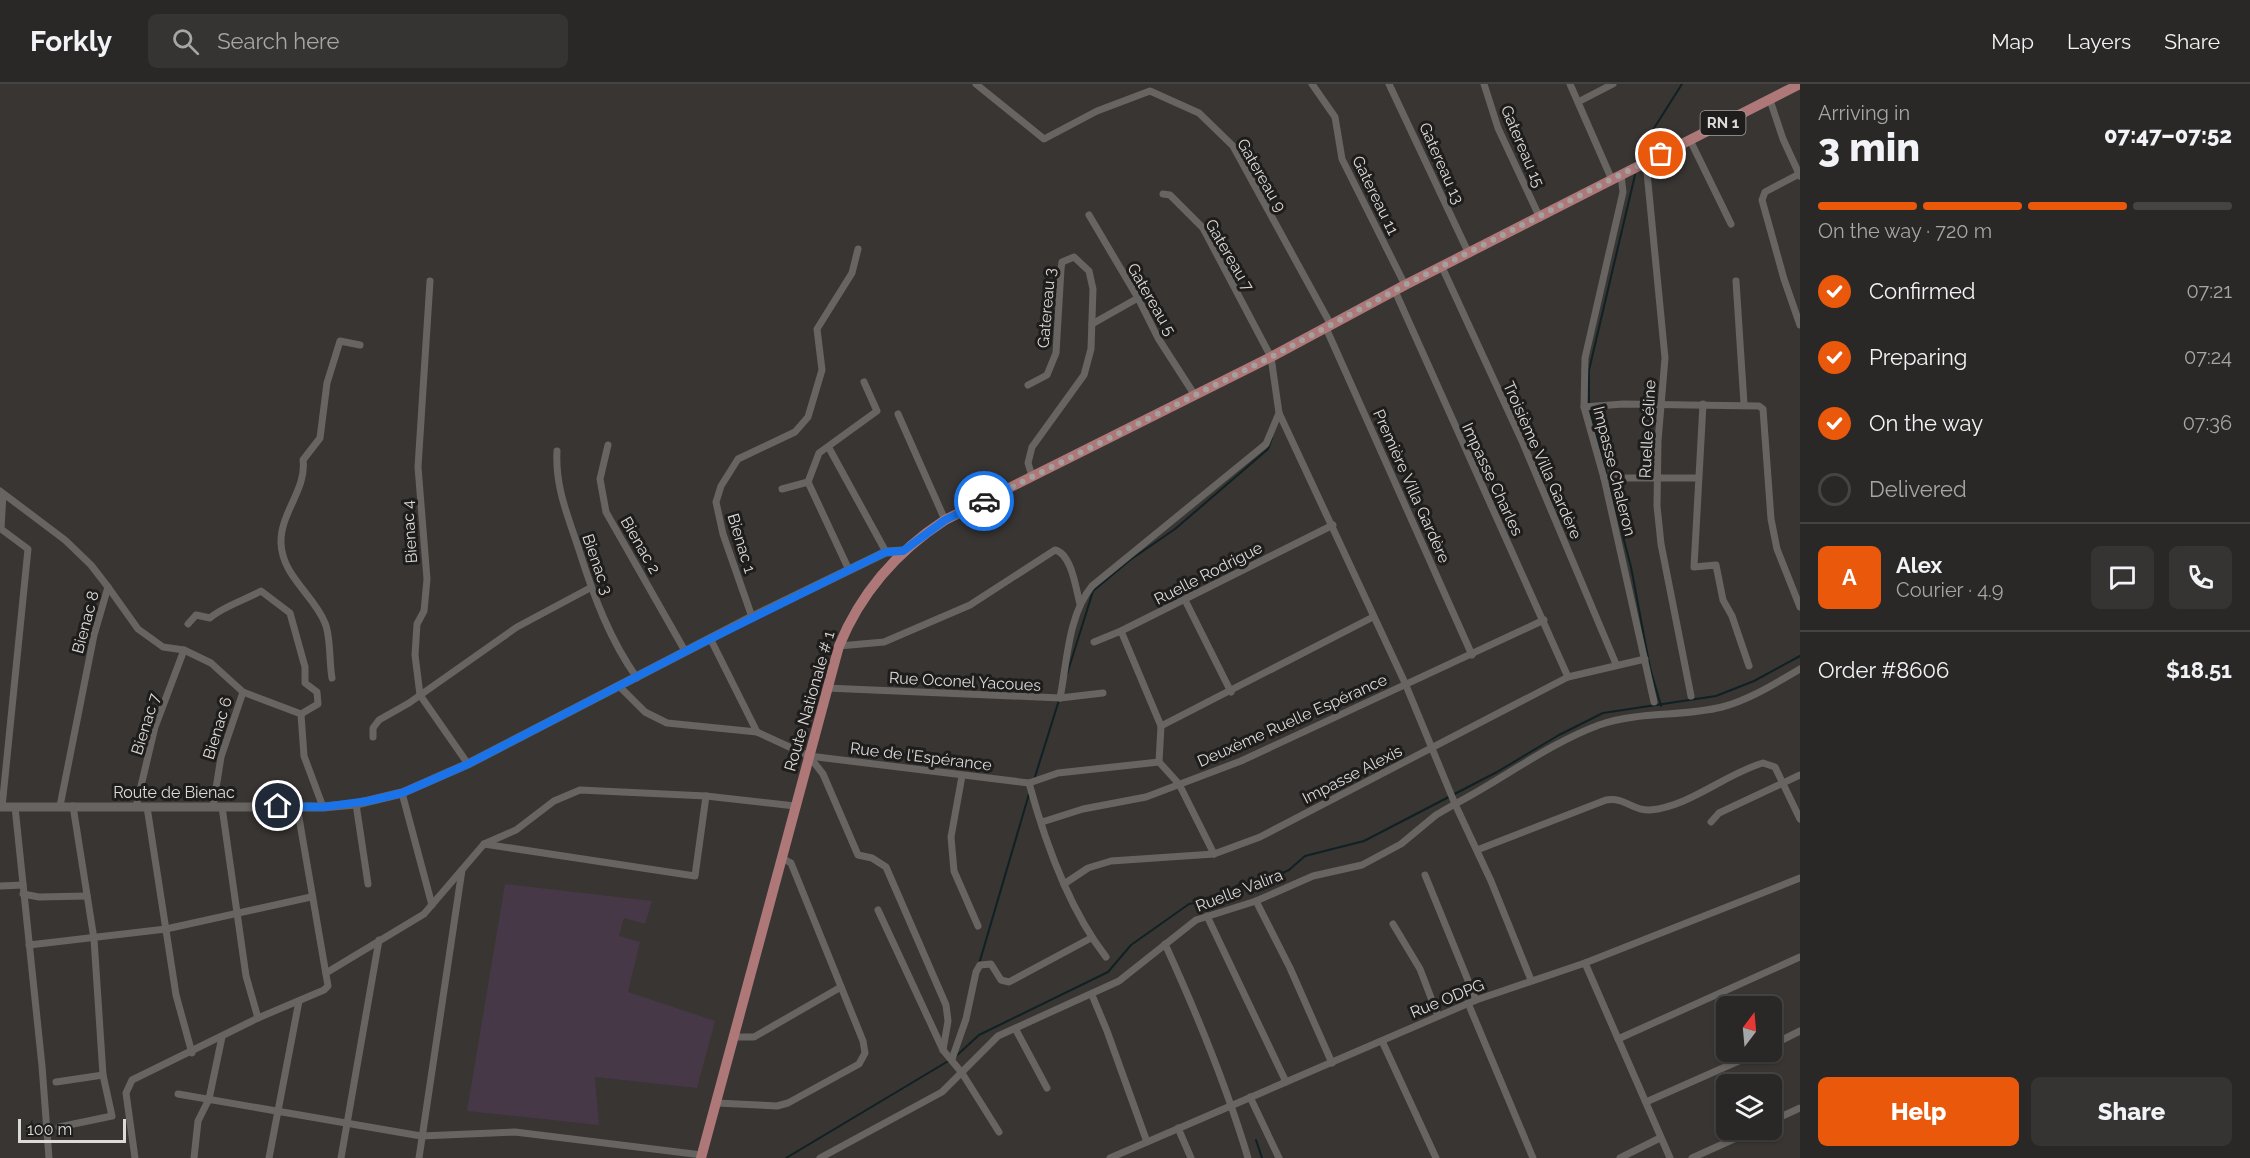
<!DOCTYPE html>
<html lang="en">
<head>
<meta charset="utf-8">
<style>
  body { margin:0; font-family:Raleway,sans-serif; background:#363432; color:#f1f3f6; height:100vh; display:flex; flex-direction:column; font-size:22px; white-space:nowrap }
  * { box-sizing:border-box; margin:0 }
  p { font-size:20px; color:#a5a6a7 }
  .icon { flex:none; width:33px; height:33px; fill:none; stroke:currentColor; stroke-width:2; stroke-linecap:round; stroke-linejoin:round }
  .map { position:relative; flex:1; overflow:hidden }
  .panel { display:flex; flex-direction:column; background:#2a2826; width:450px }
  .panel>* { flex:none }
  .needle { width:39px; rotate:16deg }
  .tools { position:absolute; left:1716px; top:912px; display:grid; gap:12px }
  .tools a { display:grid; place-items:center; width:66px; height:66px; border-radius:9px; background:#2a2826; box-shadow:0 2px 4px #0004,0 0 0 2px #464443; font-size:30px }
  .scale { position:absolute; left:18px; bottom:15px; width:108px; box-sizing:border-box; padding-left:6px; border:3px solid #dddbda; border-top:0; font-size:16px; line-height:21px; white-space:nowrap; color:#dddbda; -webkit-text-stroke:4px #1e1d1c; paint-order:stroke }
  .pin { position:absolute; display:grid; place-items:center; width:51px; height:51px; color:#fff; margin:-26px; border:3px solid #fff; border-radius:50%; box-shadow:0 2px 6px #0007 }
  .courier { position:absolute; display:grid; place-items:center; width:60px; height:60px; margin:-30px; border:4px solid #1a73e8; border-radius:50%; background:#fff; color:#222; box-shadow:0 2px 8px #0007 }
  .head em { font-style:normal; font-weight:800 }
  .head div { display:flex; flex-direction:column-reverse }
  .head { display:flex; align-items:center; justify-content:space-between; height:102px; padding:0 18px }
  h1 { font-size:39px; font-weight:800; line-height:45px }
  .bar { display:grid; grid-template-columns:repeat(4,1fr); gap:9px 6px; align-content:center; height:72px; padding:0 18px }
  .bar i { height:8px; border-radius:4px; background:#464443 }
  .bar .selected { background:#ea580c }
  .bar p { grid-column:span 4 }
  .line { display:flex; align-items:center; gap:15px; padding:0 18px; border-top:2px solid #464443 }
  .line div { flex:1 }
  .round { display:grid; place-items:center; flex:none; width:63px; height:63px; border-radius:9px; background:#363432 }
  ol { padding:0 18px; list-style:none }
  li { display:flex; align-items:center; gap:18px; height:66px }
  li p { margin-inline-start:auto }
  li .icon { padding:6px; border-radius:50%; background:#ea580c; color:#fff; stroke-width:4 }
  li:last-child { color:#a5a6a7 }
  li i { width:33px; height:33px; border:3px solid #464443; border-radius:50% }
  .button { display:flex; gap:12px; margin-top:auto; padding:12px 18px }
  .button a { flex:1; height:69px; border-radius:9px; background:#ea580c; color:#fff; font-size:24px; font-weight:800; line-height:69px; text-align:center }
  .button a+a { background:#363432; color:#f1f3f6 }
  header { display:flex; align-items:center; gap:36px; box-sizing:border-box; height:84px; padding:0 30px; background:#2a2826; border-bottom:2px solid #464443 }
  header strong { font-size:28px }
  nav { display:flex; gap:33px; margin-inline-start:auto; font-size:21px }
  .search { width:420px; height:54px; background:#363432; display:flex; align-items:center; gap:15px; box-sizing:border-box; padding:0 21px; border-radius:9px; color:#a5a6a7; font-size:22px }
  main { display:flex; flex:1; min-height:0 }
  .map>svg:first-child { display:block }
</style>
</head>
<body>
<header>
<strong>Forkly</strong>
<div class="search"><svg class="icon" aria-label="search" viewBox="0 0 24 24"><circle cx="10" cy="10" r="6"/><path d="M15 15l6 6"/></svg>Search here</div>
<nav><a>Map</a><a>Layers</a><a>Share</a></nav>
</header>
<main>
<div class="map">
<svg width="1800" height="1074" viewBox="0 0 1800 1074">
  <rect width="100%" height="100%" fill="#383533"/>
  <path fill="#463846" d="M 505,800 L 652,817 L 645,840 L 624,834 L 619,852 L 640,858 L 628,908 L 715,937 L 697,1004 L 595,993 L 599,1041 L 467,1027 Z"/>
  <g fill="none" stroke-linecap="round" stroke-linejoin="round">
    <g stroke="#0f2123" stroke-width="2">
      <path d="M 1639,77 L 1644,60 L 1682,0"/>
      <path d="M 1589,320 L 1589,286 L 1635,91"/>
      <path d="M 1590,326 L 1631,483 L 1650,584 L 1661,622"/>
      <path d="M 1067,590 L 1093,507 L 1130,476 L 1175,445 L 1268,365 L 1272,354"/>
      <path d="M 1034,696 L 1059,616"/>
      <path d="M 979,880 L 1029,710"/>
      <path d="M 955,973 L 979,951 L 1108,888 L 1131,861 L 1189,820 L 1218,814 L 1238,801 L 1262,798 L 1289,786 L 1305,772 L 1364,757 L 1497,688 L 1559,651 L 1603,629 L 1716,612 L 1754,597 L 1800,572"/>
      <path d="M 1256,1056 L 1262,1074"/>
      <path d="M 786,1074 L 950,976"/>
    </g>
    <g stroke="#676461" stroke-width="7">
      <path d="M 976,0 L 1044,55 L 1097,27 L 1150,7 L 1199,29 L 1233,62 L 1331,241"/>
      <path d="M 1312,0 L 1335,33 L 1342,75 L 1405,201"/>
      <path d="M 1389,0 L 1469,170"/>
      <path d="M 1484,0 L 1498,44 L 1540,134"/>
      <path d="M 1570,0 L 1612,96"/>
      <path d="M 1770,16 L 1783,55 L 1800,92"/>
      <path d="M 1578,18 L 1613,0"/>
      <path d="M 1690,56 L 1731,140"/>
      <path d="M 1646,78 L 1665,274 L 1658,357 L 1657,422 L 1661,460 L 1691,612"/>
      <path d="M 1799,90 L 1765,108 L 1762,116 L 1784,195 L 1800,241"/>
      <path d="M 1621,91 L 1623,108 L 1585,274 L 1584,323 L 1604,394 L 1654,618"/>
      <path d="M 1163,110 L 1170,111 L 1203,144 L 1271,273 L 1279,329 L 1405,599 L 1455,720 C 1503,695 1548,660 1599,641 C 1638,627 1682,633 1722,623 C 1749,616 1776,599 1800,585"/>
      <path d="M 1089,131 L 1138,214 L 1158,254 L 1194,310"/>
      <path d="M 1442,183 L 1522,357 L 1616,580"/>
      <path d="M 430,197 L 418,383 L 427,495 L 424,527 L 417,540 L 415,571 L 420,611 L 468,680"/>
      <path d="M 1736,197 L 1744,320"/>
      <path d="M 1395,207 L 1568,593"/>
      <path d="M 1092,240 L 1138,214"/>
      <path d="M 1326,244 L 1472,571"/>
      <path d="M 1028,301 L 1047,291 L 1056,269 L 1061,185 L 1062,178 L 1074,173 L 1089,187 L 1093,205 L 1091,265 L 1084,291 L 1032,363 L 1028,379 L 1032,392"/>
      <path d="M 1703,320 L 1694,483 L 1716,481 L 1723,516 L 1732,532 L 1749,582"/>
      <path d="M 1584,323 L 1623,320 L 1759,322 L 1763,325 L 1771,435 L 1777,465 L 1800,523"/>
      <path d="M 898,330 L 945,436"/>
      <path d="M 608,361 L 600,395 L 606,428 L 685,567"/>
      <path d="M 829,364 L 886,468"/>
      <path d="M 557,367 C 555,405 569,434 580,469 C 594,513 610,556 637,594"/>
      <path d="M 1604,394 L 1698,394"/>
      <path d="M 808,398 L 849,486"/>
      <path d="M 782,405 L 808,398 L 819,369 L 877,327 L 864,298"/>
      <path d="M 0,407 L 65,456 L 91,481 L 108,503 L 94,551 L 60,722"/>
      <path d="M 108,503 L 138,545 L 163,563 L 184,566 L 211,579 L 243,608 L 301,630 L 318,620 L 317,608 L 305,599 L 305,583 L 290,529 L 261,507 C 245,516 222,523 210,534 L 196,531 L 188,540"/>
      <path d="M 1185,516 L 1231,608"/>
      <path d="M 752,533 L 723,450 L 716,418 L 721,402 L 738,375 L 795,348 L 808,333 L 822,286 L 817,245 L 852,189 L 858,165"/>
      <path d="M 1121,547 L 1161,642 L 1159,678"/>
      <path d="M 710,554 L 757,648"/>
      <path d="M 1094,558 L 1121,547 L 1333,441"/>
      <path d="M 839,562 L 884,558 L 970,521 L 1055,466 C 1072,470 1076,506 1080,520"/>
      <path d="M 332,594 C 329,578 331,553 325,539 C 314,511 282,492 281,459 C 280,429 307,405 303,376 L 320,354 L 327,299 L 340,257 L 360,261"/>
      <path d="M 619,602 L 645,628 L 667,639 L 757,648 L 809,672 L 1029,699 L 1058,689 L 1159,678 L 1179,700 L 1214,770"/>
      <path d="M 826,604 L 1060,614 L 1103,609"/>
      <path d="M 1060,614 C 1067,579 1068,531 1092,502 L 1266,360 L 1279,329"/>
      <path d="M 301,630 L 304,672 L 323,723"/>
      <path d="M 1161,642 L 1373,533"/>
      <path d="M 373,653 L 373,644 L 379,636 L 409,619 L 517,543 L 590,504"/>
      <path d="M 809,672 L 823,690 L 858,771 L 872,774 L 886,783 L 946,921 L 948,937 L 943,966"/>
      <path d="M 962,692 L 951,753 L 954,787 L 978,842"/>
      <path d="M 1029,699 C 1045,758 1068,824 1106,873"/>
      <path d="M 402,709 L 432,821"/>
      <path d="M 356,720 L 368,800"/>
      <path d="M 2,723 L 28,465 L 1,445 L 3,410"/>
      <path d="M 15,723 L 42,982 L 49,1074"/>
      <path d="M 136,723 L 155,643 L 184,566"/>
      <path d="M 147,723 L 176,911 L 192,969"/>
      <path d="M 213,723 L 221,673 L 243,608"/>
      <path d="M 1042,738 L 1083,725 L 1146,713 L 1241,677 L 1544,536"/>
      <path d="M 1711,738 L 1719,729 L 1800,691"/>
      <path d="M 484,760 L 695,792 L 706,712"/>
      <path d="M 1477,766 L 1606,716 C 1626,713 1632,727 1650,726 C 1691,722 1725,690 1763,679 L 1775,683 L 1800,735"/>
      <path d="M 1425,791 L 1476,916"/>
      <path d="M 1064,800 L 1088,784 L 1111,777 L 1214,770 L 1260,753 L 1568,593 L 1645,575"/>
      <path d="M 0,802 L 23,801"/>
      <path d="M 23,810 L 39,813 L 87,812"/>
      <path d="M 1256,817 L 1290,884 L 1332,979"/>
      <path d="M 878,826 L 943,966 L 962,989 L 999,1048"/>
      <path d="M 1207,832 L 1286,998"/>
      <path d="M 1393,840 L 1420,885 L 1438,932"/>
      <path d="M 1165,860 C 1197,930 1226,1000 1248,1074"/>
      <path d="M 29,861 L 166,845 L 311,813"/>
      <path d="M 1585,879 L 1670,1074"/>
      <path d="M 326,889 L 424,830 L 484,760 L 516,746 L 554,717 L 580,706 L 706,712 L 795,722"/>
      <path d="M 1092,911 L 1107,947 L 1147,1058"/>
      <path d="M 1468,919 L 1533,1074"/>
      <path d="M 258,934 L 324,906 L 328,902 L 297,722"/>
      <path d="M 1016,946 L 1047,1004"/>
      <path d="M 734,953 L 754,953 L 841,903"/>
      <path d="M 1618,955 L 1800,873"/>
      <path d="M 1382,957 L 1436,1074"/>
      <path d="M 1772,961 L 1800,947"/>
      <path d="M 952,975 L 966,935 L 976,888 L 980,881 L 991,880 L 1001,896 L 1009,898 L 1091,854"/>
      <path d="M 56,998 L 103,991"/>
      <path d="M 178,1010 L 421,1052 L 515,1048 L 702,1071"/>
      <path d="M 1250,1013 L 1279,1074"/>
      <path d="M 1646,1018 L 1759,968"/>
      <path d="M 716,1019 L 777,1022 L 788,1019 L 859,980 L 865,969 L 863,957 L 791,779 L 782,774"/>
      <path d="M 1772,1037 L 1800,1024"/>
      <path d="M 59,1043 L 112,1032 L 103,991 L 94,855 L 73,722"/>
      <path d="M 1178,1044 L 1191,1074"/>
      <path d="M 135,1074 L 126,1009 L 132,996 L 258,934 L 246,892 L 222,723"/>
      <path d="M 194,1074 L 198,1037 L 209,1015 L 222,953"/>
      <path d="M 269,1074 L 299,917"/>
      <path d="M 341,1074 L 379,856"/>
      <path d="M 419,1074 L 462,786"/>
      <path d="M 820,1074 L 942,1008 L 998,952 L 1119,897 L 1196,836 L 1256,817 L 1313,792 L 1362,781 L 1401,760 L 1436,731 L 1455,720 L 1491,797 L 1531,896"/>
      <path d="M 1110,1074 L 1476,916 L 1585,879 L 1800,794"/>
      <path d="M 1620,1074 L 1660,1054"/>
      <path d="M 1692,1074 L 1754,1046"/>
    </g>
    <path stroke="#676461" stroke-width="9" d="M 0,723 L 323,723 L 356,720 L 402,709 L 468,680 L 752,533 L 886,468 L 903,467"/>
    <path stroke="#ae7878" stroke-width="10" d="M 701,1074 L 839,562 C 861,508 896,468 945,436 L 1271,273 L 1405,201 L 1800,0"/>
  </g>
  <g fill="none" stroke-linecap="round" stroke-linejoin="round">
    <path stroke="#a3a1a0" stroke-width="6" stroke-dasharray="0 10.8" d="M 984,417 L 1271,273 L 1405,201 L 1661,70"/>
    <path stroke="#1a73e8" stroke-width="8" d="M 278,722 L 323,723 L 368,717 L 402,709 L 468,680 L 698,561 L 849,486 L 886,468 L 903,467 L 945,436 L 984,417"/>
  </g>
  <g text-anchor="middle" stroke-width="6" stroke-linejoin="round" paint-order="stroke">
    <rect fill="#1e1d1c" stroke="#a4a2a1" stroke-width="1.5" x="1700.5" y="27" width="45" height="24" rx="4.5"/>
    <g font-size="15" font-weight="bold" fill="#dddbda">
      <text x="1723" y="44">RN 1</text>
    </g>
    <g font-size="16" fill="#dddbda" stroke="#1e1d1c">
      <text transform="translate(1523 62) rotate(67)" y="6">Gatereau 15</text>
      <text transform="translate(1442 79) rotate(66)" y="6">Gatereau 13</text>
      <text transform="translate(1262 91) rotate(60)" y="6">Gatereau 9</text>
      <text transform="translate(1376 111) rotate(64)" y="6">Gatereau 11</text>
      <text transform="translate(1230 171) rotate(60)" y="6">Gatereau 7</text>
      <text transform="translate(1152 215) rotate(60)" y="6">Gatereau 5</text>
      <text transform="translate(1046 224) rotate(-85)" y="6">Gatereau 3</text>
      <text transform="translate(1647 345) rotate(-87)" y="6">Ruelle Céline</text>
      <text transform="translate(1543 376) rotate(66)" y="6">Troisième Villa Gardère</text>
      <text transform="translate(1615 387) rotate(76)" y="6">Impasse Chaleron</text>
      <text transform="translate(1493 395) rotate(65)" y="6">Impasse Charles</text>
      <text transform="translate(1412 402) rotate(66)" y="6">Première Villa Gardère</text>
      <text transform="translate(409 448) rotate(-94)" y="6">Bienac 4</text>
      <text transform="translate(742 459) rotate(73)" y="6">Bienac 1</text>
      <text transform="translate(641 461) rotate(60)" y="6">Bienac 2</text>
      <text transform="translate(598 480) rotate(71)" y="6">Bienac 3</text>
      <text transform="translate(1208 489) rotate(-27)" y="6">Ruelle Rodrigue</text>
      <text transform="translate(85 538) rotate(-75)" y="6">Bienac 8</text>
      <text transform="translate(965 597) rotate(3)" y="6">Rue Oconel Yacoues</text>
      <text transform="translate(809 617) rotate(-74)" y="6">Route Nationale # 1</text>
      <text transform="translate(1292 636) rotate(-24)" y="6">Deuxème Ruelle Espérance</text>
      <text transform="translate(145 640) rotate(-73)" y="6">Bienac 7</text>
      <text transform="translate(217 644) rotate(-73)" y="6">Bienac 6</text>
      <text transform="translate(921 672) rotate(7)" y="6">Rue de l'Espérance</text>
      <text transform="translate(1352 690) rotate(-27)" y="6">Impasse Alexis</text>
      <text x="174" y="714">Route de Bienac</text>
      <text transform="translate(1239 806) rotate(-21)" y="6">Ruelle Valira</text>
      <text transform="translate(1447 914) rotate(-22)" y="6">Rue ODPG</text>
    </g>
  </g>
</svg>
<div class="tools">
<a><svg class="needle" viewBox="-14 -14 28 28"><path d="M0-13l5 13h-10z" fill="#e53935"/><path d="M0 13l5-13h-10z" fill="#a5a6a7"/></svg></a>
<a><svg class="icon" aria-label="layers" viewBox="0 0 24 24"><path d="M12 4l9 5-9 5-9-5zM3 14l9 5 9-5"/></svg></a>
</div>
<div class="scale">100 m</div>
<div class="pin" style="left:1661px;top:70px;background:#ea580c"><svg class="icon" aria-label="bag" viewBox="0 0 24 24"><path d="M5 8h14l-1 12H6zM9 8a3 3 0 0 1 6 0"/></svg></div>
<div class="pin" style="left:278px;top:722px;background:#1f2937"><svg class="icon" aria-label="home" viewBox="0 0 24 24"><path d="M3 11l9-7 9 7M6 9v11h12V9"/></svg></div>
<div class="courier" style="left:984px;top:417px"><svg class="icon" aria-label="car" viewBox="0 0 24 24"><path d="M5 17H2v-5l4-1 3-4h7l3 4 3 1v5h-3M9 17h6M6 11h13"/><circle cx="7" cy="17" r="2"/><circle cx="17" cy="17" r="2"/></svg></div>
</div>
<section class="panel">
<div class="head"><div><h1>3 min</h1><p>Arriving in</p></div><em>07:47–07:52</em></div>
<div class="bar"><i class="selected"></i><i class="selected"></i><i class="selected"></i><i></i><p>On the way · 720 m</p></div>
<ol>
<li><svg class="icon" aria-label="check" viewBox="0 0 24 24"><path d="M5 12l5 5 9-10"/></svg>Confirmed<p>07:21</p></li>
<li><svg class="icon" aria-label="check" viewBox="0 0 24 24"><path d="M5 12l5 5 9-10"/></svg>Preparing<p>07:24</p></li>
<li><svg class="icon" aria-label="check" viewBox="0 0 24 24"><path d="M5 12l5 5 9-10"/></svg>On the way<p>07:36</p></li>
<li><i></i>Delivered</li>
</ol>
<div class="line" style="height:108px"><b class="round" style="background:#ea580c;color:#fff">A</b><div><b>Alex</b><p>Courier · 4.9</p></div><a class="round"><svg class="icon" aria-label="chat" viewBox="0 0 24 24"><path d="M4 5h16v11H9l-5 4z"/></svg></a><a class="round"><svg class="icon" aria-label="phone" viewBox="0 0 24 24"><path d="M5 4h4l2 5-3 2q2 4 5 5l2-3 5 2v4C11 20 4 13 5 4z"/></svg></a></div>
<div class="line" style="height:78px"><div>Order #8606</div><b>$18.51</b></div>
<div class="button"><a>Help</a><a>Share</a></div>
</section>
</main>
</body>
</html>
